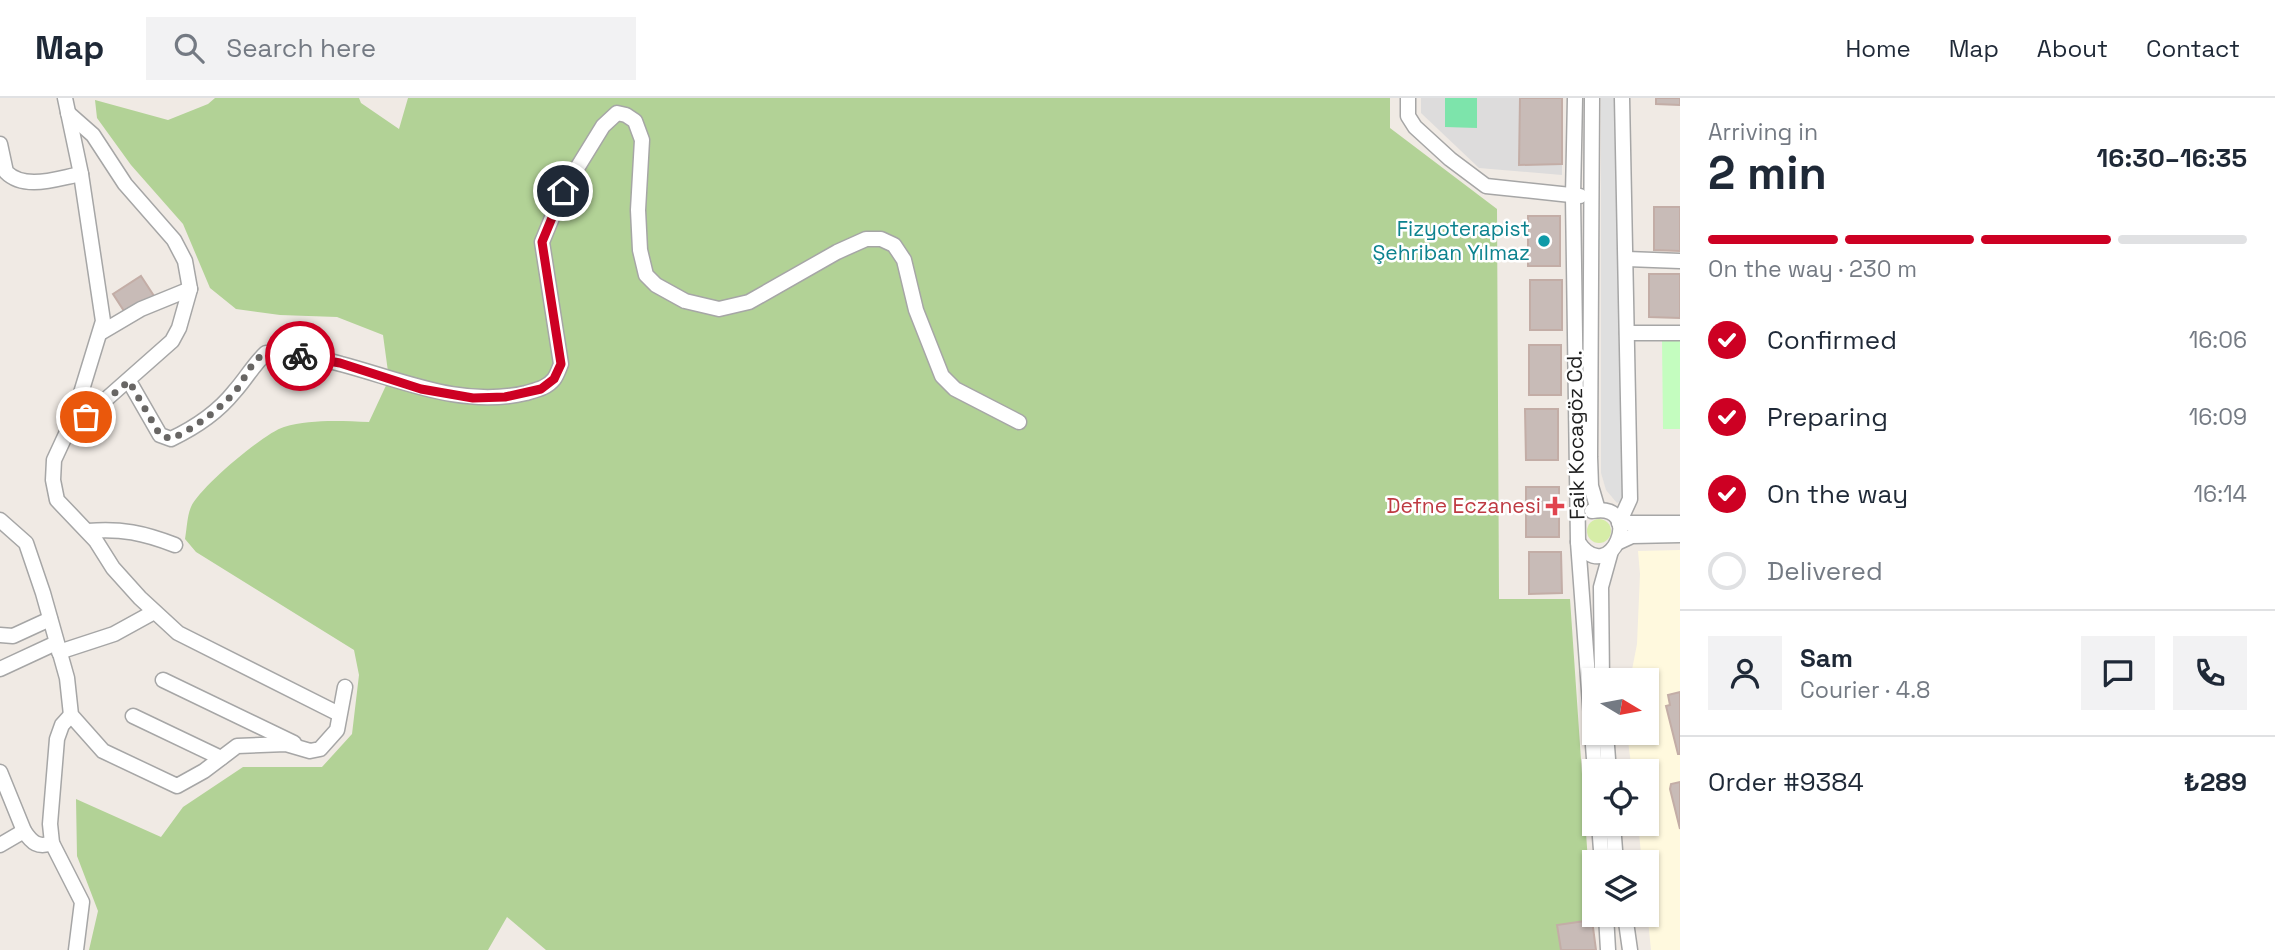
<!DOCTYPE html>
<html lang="en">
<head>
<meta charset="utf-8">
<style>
  body { margin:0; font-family:"Space Grotesk",sans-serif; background:#f2f2f3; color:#1f2937; height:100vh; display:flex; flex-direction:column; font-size:26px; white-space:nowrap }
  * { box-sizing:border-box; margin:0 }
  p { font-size:23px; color:#747a83 }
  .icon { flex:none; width:38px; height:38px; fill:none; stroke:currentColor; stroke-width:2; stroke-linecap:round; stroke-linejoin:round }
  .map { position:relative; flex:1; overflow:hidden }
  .sheet { display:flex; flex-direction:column; background:#fff; width:595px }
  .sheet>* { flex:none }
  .needle { width:46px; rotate:100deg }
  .buttons { position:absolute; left:1582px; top:570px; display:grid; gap:14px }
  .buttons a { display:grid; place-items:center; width:77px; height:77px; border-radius:0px; background:#fff; box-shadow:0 2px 5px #0004; font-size:35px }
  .pin { position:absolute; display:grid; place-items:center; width:60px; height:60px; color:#fff; margin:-30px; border:4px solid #fff; border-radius:50%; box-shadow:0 2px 7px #0007 }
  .courier { position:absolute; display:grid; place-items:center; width:70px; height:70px; margin:-35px; border:5px solid #cd0023; border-radius:50%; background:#fff; color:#222; box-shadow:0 2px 9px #0007 }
  .headline em { font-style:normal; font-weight:800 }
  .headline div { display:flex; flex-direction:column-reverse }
  .headline { display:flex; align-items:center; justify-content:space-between; height:119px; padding:0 28px }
  h1 { font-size:46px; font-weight:800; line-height:52px }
  .bar { display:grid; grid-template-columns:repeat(4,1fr); gap:10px 7px; align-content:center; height:84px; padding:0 28px }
  .bar i { height:9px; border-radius:5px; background:#e0e1e3 }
  .bar .active { background:#cd0023 }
  .bar p { grid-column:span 4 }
  .line { display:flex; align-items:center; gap:18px; padding:0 28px; border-top:2px solid #e0e1e3 }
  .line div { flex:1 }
  .round { display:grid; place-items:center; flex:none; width:74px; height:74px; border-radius:0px; background:#f2f2f3 }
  ol { padding:0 28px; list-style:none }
  li { display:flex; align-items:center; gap:21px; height:77px }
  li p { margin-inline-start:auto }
  li .icon { padding:7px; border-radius:50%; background:#cd0023; color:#fff; stroke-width:4 }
  li:last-child { color:#747a83 }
  li i { width:38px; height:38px; border:4px solid #e0e1e3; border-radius:50% }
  header { display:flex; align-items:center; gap:42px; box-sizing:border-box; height:98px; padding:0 35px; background:#fff; border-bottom:2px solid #e0e1e3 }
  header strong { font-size:33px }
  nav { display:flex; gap:38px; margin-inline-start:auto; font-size:24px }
  .search { width:490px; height:63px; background:#f2f2f3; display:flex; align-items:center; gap:18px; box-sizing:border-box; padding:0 24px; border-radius:0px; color:#747a83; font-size:26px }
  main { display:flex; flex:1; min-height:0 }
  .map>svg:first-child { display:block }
</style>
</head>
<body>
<header>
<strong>Map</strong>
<div class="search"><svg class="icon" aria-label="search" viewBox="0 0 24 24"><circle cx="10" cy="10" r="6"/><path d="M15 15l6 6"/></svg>Search here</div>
<nav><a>Home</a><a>Map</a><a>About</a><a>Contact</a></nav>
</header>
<main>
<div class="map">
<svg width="1680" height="852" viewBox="0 0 1680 852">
  <rect width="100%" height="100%" fill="#f0eae4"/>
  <path fill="#dddcdc" d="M 1421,0 L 1562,0 L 1562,77 L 1479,70 L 1421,15 Z"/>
  <path fill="#fff9de" d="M 1680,452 L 1680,852 L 1651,852 L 1647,812 L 1647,765 L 1642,765 L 1638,726 L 1647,726 L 1647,674 L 1632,674 L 1627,635 L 1647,635 L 1647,583 L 1626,583 L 1631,577 L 1637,546 L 1640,476 L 1638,453 Z"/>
  <circle fill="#d6eda7" cx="1599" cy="433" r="12"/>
  <path fill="#b2d296" d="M 215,0 L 359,0 L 361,5 L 399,31 L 408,0 L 1390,0 L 1390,30 L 1497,111 L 1499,501 L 1570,501 L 1592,822 L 1557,827 L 1561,852 L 546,852 L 507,819 L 488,852 L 89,852 L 98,813 L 77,758 L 76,701 L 161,739 L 183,709 L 243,669 L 322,669 L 352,636 L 359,577 L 354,552 L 196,454 L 185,441 C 187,431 187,418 191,409 C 199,390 264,335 284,329 C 311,321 341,323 369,324 L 389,281 L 383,237 L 337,219 L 280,217 L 236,211 L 210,190 L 183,126 L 131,67 L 97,20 L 95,2 L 168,22 L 208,6 Z"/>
  <path fill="#c4fdbf" d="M 1662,242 L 1680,242 L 1680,331 L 1663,331 Z"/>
  <path fill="#7de4ab" d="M 1445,0 L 1477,0 L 1477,30 L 1445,29 Z"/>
  <path fill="#dfdfdf" d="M 1601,0 L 1622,0 L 1630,401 L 1617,405 L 1606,392 L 1601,375 Z"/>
  <g fill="#c8bbb7" stroke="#c3ada6" stroke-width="2">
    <path d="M 1520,0 L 1562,0 L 1562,66 L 1519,67 Z"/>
    <path d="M 1656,0 L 1680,0 L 1680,7 L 1656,6 Z"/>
    <path d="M 1654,109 L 1680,109 L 1680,153 L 1654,152 Z"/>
    <rect x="1528" y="118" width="32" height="50"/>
    <path d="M 1649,176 L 1680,176 L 1680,220 L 1649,219 Z"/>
    <path d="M 141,178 L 154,198 L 126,216 L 113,196 Z"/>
    <rect x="1530" y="182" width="32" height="50"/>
    <rect x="1529" y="247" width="32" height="50"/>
    <path d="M 1525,311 L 1558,311 L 1558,362 L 1526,362 Z"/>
    <rect x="1526" y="389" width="33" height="50"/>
    <path d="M 1529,454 L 1561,454 L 1562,495 L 1529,496 Z"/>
    <path d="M 1680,594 L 1680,656 L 1678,656 L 1666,608 L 1670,607 L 1668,597 Z"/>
    <path d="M 1680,684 L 1680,731 L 1670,691 L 1671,686 Z"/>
    <path d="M 1592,822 L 1596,852 L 1561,852 L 1557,827 Z"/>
  </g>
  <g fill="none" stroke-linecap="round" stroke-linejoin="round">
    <g stroke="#a6a6a6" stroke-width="17">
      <g id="minor">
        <path d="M 65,0 L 81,76 L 103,223 L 73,321 L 54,362 L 53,382 L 57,402 L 96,443 L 113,470 L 140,500 L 178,535 L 339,616"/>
        <path d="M 1408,0 L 1408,18 L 1415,29 L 1450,61 L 1486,88 L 1580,98"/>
        <path d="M 1575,0 L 1573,98 L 1578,444 L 1595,674"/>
        <path d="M 1592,0 L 1590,359 L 1591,388 L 1598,412"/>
        <path d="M 1622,0 L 1630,401 L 1619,425 L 1680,425"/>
        <path d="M 68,15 L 93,37 L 125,86 L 174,142 L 185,163 L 190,191 L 179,230 L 172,243 L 69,334"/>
        <path d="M 0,46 L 6,74 C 25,93 58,80 81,76"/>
        <path d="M 1627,161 L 1680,163"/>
        <path d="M 102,234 L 141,211 L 190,191"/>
        <path d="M 1627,235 L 1680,235"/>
        <path d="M 129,283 L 160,337 L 171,341 C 194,330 218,314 234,294 C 246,281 253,267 266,255 C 290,254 317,259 341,266 C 402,282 461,310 526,295 C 536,292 547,290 554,281 C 557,277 559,271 561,266 L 542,144 L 563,93 L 603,28 L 617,15 L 626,17 L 635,23 L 642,42 L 638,112 L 640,152 L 646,177 L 656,187 L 685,203 L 719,211 L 749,204 L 837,154 L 866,141 L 881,141 L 894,147 L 904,162 L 916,212 L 942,278 L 955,291 L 1019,324"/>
        <path d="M 0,422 L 26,445 L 43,495 L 67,580 L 71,617 L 103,653 L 177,688 L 204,673 L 237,648 L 286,646 L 310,653 L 320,651 L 337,632 L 345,589"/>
        <path d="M 88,433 C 121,430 144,435 175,447"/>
        <path d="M 1578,444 C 1610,492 1647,403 1592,413"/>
        <path d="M 1619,444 L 1632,438 L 1680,437"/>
        <path d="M 0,537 L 13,538 L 50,521"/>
        <path d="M 59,554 L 114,536 L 154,514"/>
        <path d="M 0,571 L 56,545"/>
        <path d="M 163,582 L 294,645"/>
        <path d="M 1602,583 L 1601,489 L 1611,453"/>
        <path d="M 71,617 L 62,627 L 57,641 L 50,726 L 52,745 L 82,804 L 76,852"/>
        <path d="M 133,618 L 221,660"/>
        <path d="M 1606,635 L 1609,674"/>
        <path d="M 0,674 L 24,733"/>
        <path d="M 1599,726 L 1602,765"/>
        <path d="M 1613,726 L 1616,765"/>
        <path d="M 0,747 L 24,733 C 32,745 38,750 52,745"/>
        <path d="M 1606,817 L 1608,852"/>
        <path d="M 1625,817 L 1630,852"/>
      </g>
    </g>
    <use href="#minor" stroke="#fff" stroke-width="14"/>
  </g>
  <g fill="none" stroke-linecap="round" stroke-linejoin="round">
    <path stroke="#686664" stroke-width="7" stroke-dasharray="0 12.6" d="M 86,319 L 129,283 L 160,337 L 171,341 C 194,330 215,315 233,296 C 244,285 251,260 267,255 C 278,252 290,256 300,258"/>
    <path stroke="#cd0023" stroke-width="9" d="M 300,258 L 340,265 L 421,291 L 473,300 L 505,299 L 541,291 L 554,281 L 561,266 L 542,144 L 563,93"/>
  </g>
  <circle fill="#0f9aa8" stroke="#fff" stroke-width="2.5" cx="1544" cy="143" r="7"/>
  <path fill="#e0444e" stroke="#fff" stroke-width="2.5" d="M1551.5 397.5h7v7h7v7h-7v7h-7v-7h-7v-7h7z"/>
  <g text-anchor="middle" stroke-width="5" stroke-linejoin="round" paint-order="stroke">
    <g font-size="21" fill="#0d838f" stroke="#fff" text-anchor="end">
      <text x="1530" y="138">Fizyoterapist<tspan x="1530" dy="24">Şehriban Yılmaz</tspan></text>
    </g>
    <g font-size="21" fill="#1f1f1f" stroke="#fff">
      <text transform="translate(1576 337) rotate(-91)" y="7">Faik Kocagöz Cd.</text>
    </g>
    <g font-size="21" fill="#be3a42" stroke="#fff" text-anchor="end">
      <text x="1541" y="415">Defne Eczanesi</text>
    </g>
  </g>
</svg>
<div class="buttons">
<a><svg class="needle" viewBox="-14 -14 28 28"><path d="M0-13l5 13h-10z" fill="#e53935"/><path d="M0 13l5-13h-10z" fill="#747a83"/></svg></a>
<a><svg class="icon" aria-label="locate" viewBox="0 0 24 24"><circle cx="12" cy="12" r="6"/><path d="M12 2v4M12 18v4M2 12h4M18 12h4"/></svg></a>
<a><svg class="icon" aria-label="layers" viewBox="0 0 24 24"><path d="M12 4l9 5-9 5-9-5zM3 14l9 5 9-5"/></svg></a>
</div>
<div class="pin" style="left:86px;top:319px;background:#ea580c"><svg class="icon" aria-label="bag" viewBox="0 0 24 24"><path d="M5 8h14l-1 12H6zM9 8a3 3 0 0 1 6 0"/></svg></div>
<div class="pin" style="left:563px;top:93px;background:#1f2937"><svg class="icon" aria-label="home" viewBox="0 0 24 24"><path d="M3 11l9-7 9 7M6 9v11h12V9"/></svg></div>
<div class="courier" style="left:300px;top:258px"><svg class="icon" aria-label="bike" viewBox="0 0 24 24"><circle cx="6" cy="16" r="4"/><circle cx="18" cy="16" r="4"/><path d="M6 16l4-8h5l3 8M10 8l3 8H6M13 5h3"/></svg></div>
</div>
<section class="sheet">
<div class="headline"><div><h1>2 min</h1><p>Arriving in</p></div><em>16:30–16:35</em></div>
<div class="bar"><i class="active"></i><i class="active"></i><i class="active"></i><i></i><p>On the way · 230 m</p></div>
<ol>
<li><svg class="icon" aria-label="check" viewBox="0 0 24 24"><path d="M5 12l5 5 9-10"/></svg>Confirmed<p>16:06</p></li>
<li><svg class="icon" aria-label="check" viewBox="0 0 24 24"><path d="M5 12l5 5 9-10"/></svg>Preparing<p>16:09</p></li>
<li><svg class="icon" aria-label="check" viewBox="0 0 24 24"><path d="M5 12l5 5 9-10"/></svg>On the way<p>16:14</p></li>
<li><i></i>Delivered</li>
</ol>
<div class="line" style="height:126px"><a class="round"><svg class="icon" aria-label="person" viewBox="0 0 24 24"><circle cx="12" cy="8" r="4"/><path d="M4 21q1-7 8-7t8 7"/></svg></a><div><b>Sam</b><p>Courier · 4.8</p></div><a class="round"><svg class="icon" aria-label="chat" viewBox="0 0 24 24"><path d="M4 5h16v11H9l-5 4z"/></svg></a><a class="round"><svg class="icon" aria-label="phone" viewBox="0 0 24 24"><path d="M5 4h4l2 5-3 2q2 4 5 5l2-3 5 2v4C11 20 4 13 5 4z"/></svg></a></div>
<div class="line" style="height:91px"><div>Order #9384</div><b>₺289</b></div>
</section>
</main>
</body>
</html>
